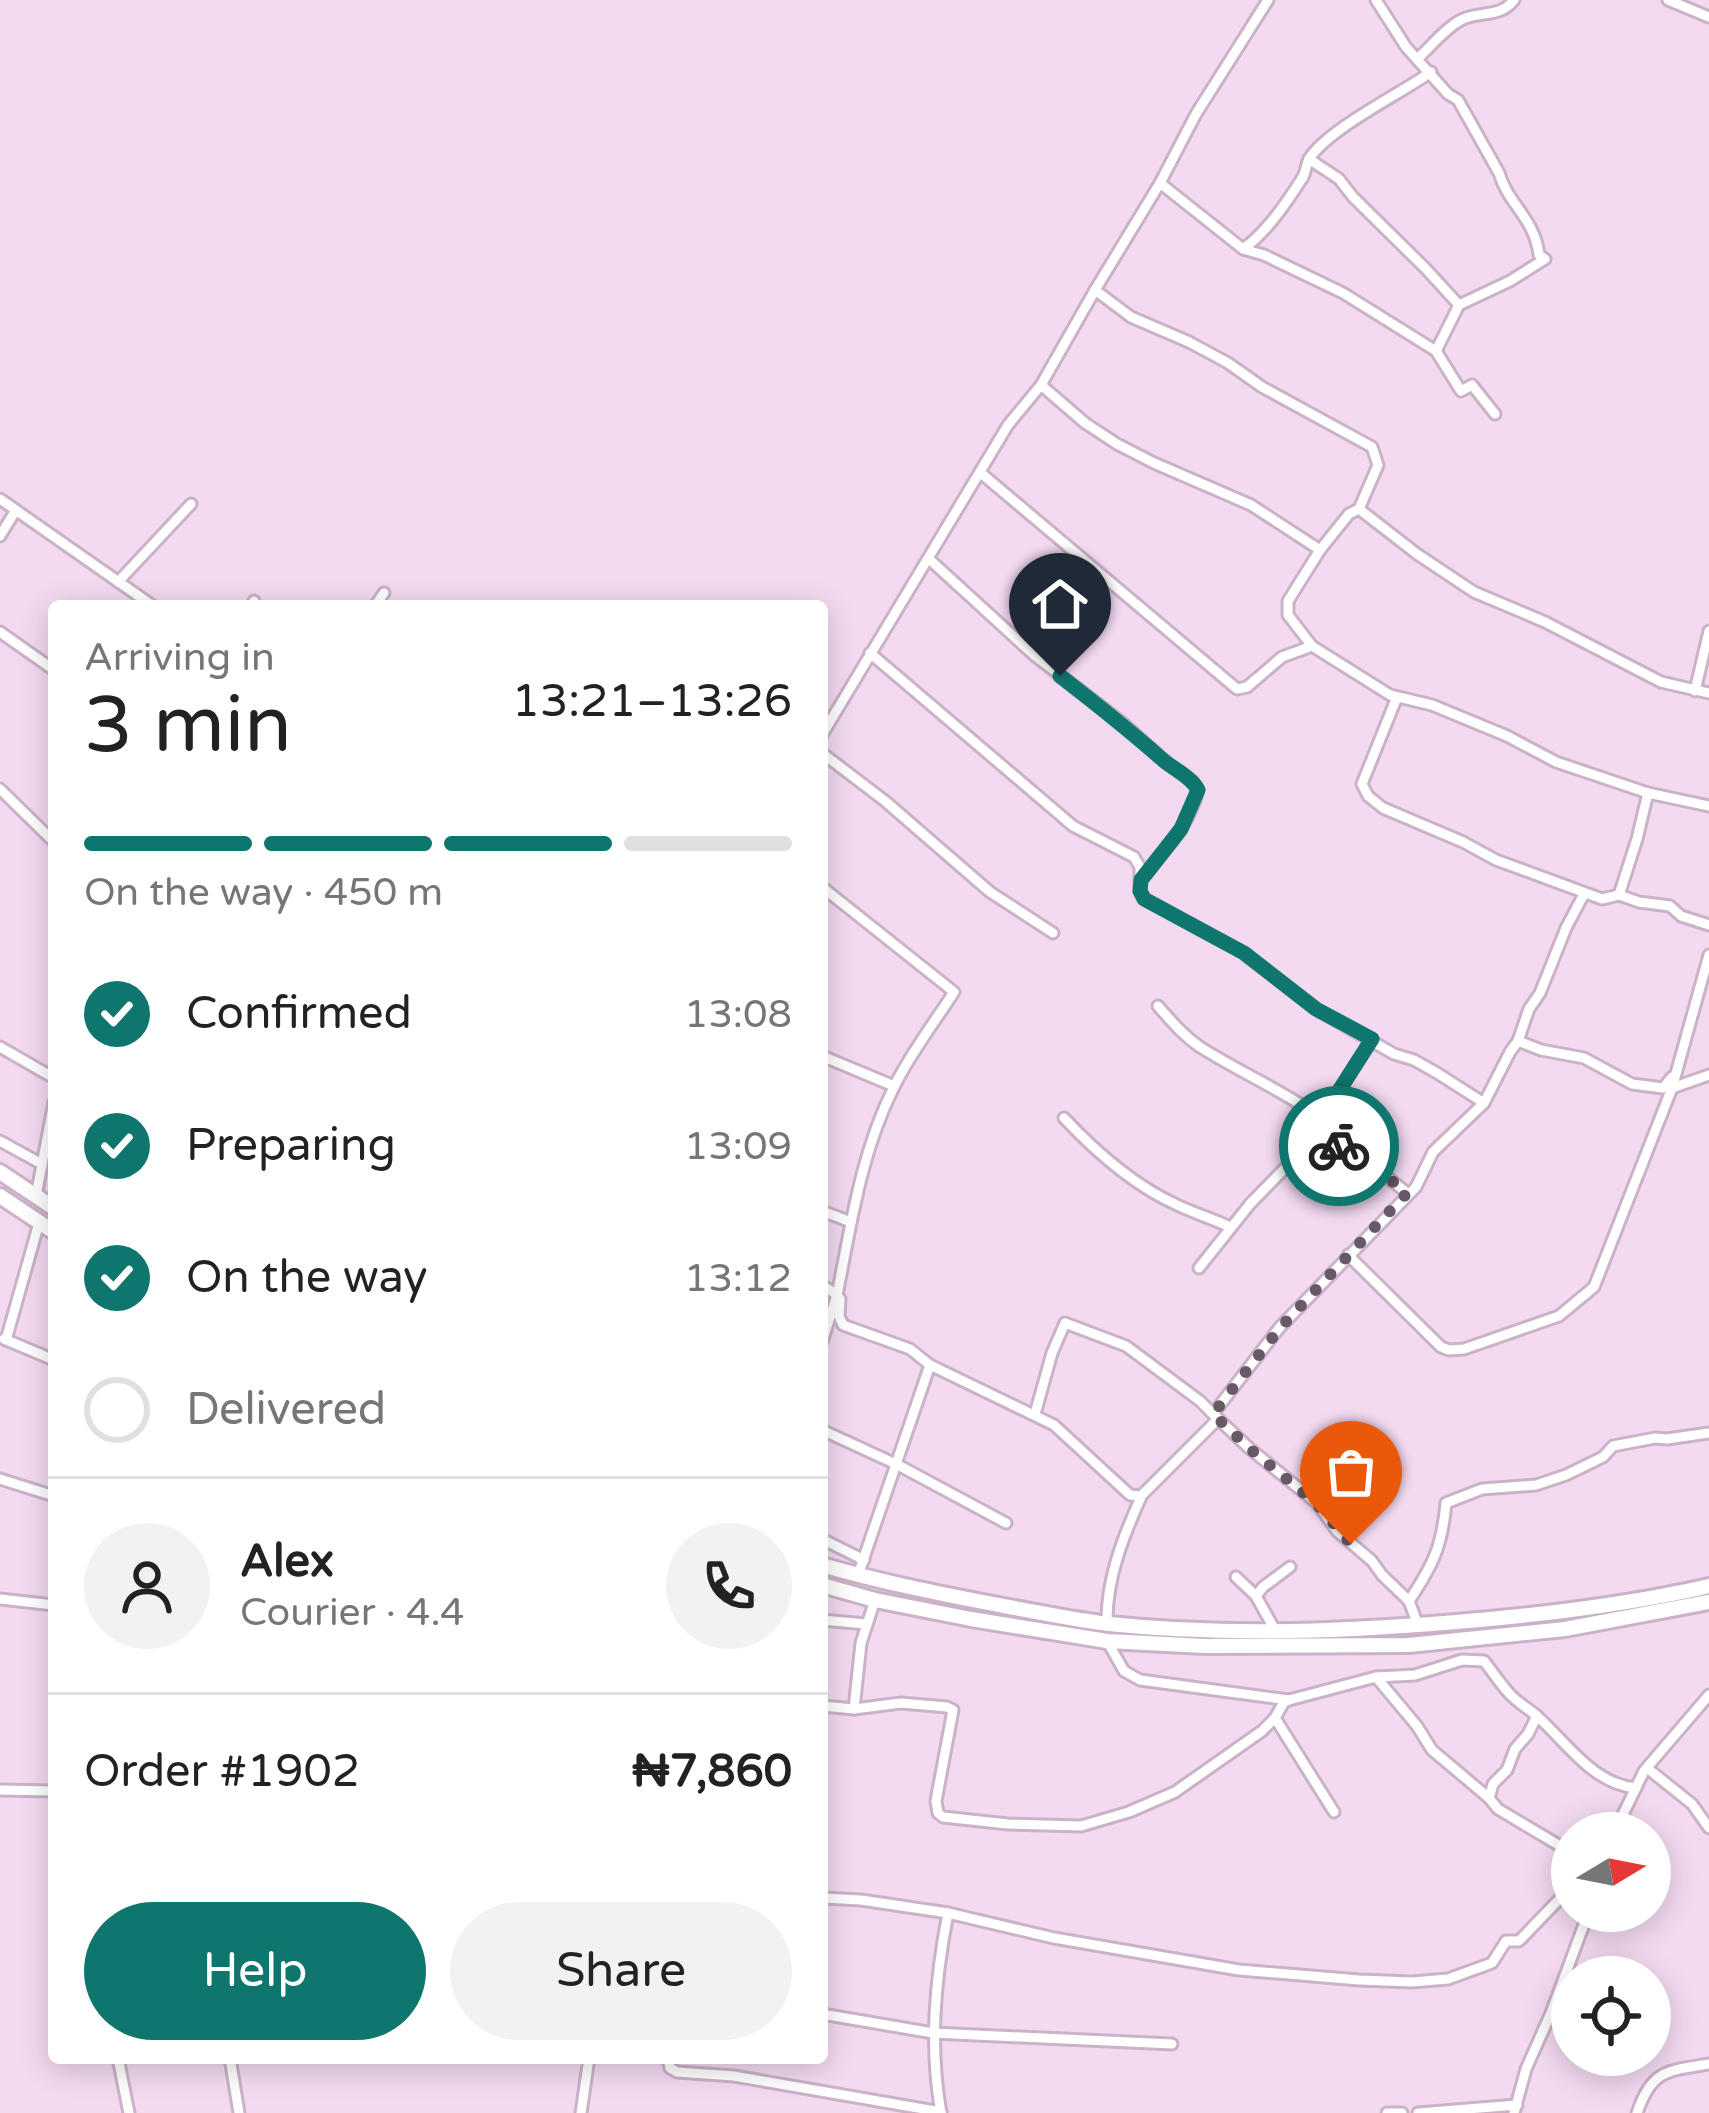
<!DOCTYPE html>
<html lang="en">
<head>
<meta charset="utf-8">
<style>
  body { margin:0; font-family:"Varela Round",sans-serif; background:#f2f2f2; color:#222; height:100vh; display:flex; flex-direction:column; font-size:45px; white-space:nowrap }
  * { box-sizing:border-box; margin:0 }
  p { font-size:39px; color:#767676 }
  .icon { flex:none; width:66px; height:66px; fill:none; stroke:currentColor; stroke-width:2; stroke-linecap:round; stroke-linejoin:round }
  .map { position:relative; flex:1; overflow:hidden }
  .side { position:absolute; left:48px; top:600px; width:780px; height:1464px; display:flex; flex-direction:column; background:#fff; border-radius:12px; box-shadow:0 6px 30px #0003 }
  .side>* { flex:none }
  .needle { width:78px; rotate:80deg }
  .tools { position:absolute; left:1551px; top:1812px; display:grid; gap:24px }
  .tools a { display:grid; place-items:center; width:120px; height:120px; border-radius:50%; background:#fff; box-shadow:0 6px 30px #0003; font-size:60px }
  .pin { position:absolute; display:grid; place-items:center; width:102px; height:102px; color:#fff; margin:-123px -51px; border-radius:50% 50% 50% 0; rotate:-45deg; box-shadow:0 0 12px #0007 }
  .pin .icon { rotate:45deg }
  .courier { position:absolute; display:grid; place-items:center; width:120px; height:120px; margin:-60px; border:9px solid #0f766e; border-radius:50%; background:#fff; color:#222; box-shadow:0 3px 15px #0007 }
  .overview em { font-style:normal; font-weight:600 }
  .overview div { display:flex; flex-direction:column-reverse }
  .overview { display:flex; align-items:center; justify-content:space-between; height:204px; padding:0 36px }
  h1 { font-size:78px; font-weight:600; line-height:90px }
  .bar { display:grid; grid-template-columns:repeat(4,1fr); gap:18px 12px; align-content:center; height:144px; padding:0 36px }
  .bar i { height:15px; border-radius:9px; background:#e0e0e0 }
  .bar .selected { background:#0f766e }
  .bar p { grid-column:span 4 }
  .line { display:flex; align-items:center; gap:30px; padding:0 36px; border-top:3px solid #e0e0e0 }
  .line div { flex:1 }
  .round { display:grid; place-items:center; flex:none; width:126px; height:126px; border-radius:63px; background:#f2f2f2 }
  ol { padding:0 36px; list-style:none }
  li { display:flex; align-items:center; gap:36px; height:132px }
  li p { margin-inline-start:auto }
  li .icon { padding:12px; border-radius:50%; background:#0f766e; color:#fff; stroke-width:4 }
  li:last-child { color:#767676 }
  li i { width:66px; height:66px; border:6px solid #e0e0e0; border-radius:50% }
  .action { display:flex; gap:24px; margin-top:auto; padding:24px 36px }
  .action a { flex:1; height:138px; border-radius:72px; background:#0f766e; color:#fff; font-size:48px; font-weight:600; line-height:138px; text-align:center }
  .action a+a { background:#f2f2f2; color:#222 }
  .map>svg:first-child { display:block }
</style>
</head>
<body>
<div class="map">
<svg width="1709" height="2113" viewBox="0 0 1709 2113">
  <rect width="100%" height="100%" fill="#f3daf1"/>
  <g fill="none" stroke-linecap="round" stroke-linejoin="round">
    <g stroke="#cab2c8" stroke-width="15">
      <g id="minor">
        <path d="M 1376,0 L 1406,47 L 1448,94 L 1458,100 L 1499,173 C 1508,204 1535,219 1539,255 L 1545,259 L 1510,281 L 1459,305 L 1436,351"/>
        <path d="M 1668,0 L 1709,17"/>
        <path d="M 1417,59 C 1431,47 1445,28 1461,20 C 1480,10 1499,19 1514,0"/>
        <path d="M 1309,159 L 1339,179 L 1353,197 L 1426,269 L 1459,305"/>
        <path d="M 1160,183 L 1243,249 L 1264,255 L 1343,293 L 1436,351 L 1461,391 L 1472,385 L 1495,414"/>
        <path d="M 1243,249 C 1267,232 1287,202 1303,177 C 1306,171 1306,165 1309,159 C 1328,129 1400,94 1431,72"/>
        <path d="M 1095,290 L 1131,317 L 1189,342 L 1228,363 L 1262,387 L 1372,447 L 1378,465 L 1359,509 L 1349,514 L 1320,550 L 1288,601 L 1288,615 L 1312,646 L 1390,695 L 1432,705 L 1507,736 L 1556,762 L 1648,793 L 1709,806"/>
        <path d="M 1041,385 L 1085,423 L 1117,444 L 1154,463 L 1251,505 L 1320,550"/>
        <path d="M 982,474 L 1237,689 L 1247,687 L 1282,657 L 1312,646"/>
        <path d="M 0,499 L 153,606"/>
        <path d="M 1359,509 L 1417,554 L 1474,592 L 1545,622 L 1661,682 L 1709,693"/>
        <path d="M 0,536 L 16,510"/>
        <path d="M 929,559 L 1034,655 L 1124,724 L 1168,764 L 1193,782 L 1198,790 C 1190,825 1163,852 1141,879"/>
        <path d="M 118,582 L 191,504"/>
        <path d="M 251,606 L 254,601"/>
        <path d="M 375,606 L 384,593"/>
        <path d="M 0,632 L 54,670"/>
        <path d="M 870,653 L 1073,826 L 1134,857 L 1140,867 L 1140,891 L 1145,899 L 1244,953 L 1316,1009 L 1394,1054 L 1414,1060 L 1437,1073 L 1484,1103"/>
        <path d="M 1695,691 L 1709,631"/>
        <path d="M 1397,697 L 1362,784 L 1368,796 L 1383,808 L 1463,842 L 1496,860 L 1602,899 L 1619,895 L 1639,902 L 1670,906 L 1681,916 L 1709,925"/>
        <path d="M 822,735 L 1008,425 L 1041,385 L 1095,290 L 1160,183 L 1196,114 L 1268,0"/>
        <path d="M 822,753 L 885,801 L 990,892 L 1053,933"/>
        <path d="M 0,789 L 54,842"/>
        <path d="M 822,887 L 954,992 C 934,1023 910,1054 894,1087 C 861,1152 851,1225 837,1295 L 822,1285"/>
        <path d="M 1619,895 L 1637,839 L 1648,793"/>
        <path d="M 1709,955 L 1672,1088 L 1709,1075"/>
        <path d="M 1158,1006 C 1171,1021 1184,1036 1200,1047 C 1241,1073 1286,1092 1326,1121"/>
        <path d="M 1518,1041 L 1541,1050 L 1584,1058 L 1632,1084 L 1663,1088 L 1672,1077"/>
        <path d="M 0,1047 L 54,1078"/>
        <path d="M 822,1056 L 894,1086"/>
        <path d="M 1064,1118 C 1095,1151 1135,1186 1177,1205 C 1194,1213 1213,1219 1230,1227"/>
        <path d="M 1320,1132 L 1386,1176 L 1407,1193"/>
        <path d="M 0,1141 L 40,1163"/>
        <path d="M 36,1196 L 54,1102"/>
        <path d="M 822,1211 L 851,1222"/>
        <path d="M 1348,1255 L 1441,1347 L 1449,1350 L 1464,1349 L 1559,1316 L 1594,1287 L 1672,1088"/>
        <path d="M 1199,1268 L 1250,1204 L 1320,1132 L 1335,1097 L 1372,1039"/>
        <path d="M 4,1339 L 54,1360"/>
        <path d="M 6,1340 L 39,1223"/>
        <path d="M 822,1342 L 837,1295 L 840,1299 L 839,1316 L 843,1325 L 910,1349 L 930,1365 L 1054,1425 L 1130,1495 L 1141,1496 L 1218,1419 L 1200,1401 L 1126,1346 L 1065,1323 L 1052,1353 L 1035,1414"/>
        <path d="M 822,1430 L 898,1465 L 1006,1523"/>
        <path d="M 0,1479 L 54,1496"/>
        <path d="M 822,1539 L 864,1560"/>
        <path d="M 858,1575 L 930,1365"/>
        <path d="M 1236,1577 L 1256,1596 L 1276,1632"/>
        <path d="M 1256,1596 L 1263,1587 L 1290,1567"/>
        <path d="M 0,1599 L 54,1605"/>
        <path d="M 1409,1601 C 1433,1565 1442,1547 1446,1503 L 1482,1489 L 1536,1485 L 1566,1475 L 1603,1457 L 1613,1446 L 1655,1438 L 1667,1439 L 1709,1433"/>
        <path d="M 822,1620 L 866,1624"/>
        <path d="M 1107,1624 C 1106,1580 1123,1537 1141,1497"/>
        <path d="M 1418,1625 L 1409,1601 L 1382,1575 L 1372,1561 L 1337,1531 L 1317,1503 L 1249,1448 L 1213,1414 L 1280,1327 L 1416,1187 L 1433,1152 L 1484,1103 L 1510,1052 L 1518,1041 L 1529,1009 L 1540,993 L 1566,928 L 1584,894"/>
        <path d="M 1107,1641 L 1124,1671 L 1140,1680 L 1289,1700"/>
        <path d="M 1376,1677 L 1417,1726 L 1432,1750 L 1489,1798"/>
        <path d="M 822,1706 L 854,1709 L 861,1643 L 875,1600"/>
        <path d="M 854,1709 L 901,1703 L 947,1707 L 953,1710 L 936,1801 L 938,1813 L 943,1817 L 1008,1824 L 1081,1826 L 1129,1812 L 1175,1792 L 1262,1731 L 1275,1718 L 1284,1702 L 1289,1700 L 1376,1677 L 1415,1675 L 1462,1660 L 1484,1661 C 1492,1671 1499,1682 1508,1692 C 1516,1702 1528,1708 1537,1716 C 1567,1743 1593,1784 1636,1788"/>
        <path d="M 1537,1716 L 1528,1734 L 1515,1749 L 1507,1770 L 1493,1784 L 1489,1798 L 1498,1809 L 1572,1853"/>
        <path d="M 1275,1718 L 1334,1812"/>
        <path d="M 1647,1768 L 1692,1804 L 1709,1828"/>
        <path d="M 0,1790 L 54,1791"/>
        <path d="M 1614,1833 L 1644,1771 L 1709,1695"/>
        <path d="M 822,1898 L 861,1900 L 948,1913 L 1054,1938 L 1239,1970 L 1359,1980 L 1412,1982 L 1448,1979 L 1492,1963 L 1506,1941 L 1519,1941 L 1572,1886"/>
        <path d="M 822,2014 L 933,2033 L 1172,2044"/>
        <path d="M 118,2058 L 129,2113"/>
        <path d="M 230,2058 L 239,2113"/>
        <path d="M 668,2058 L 670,2068 L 677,2072 L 734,2076 L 941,2112"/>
        <path d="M 581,2113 L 589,2058"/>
        <path d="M 941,2113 C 929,2045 935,1980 948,1913"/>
        <path d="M 1387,2113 L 1402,2113"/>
        <path d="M 1418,2113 L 1517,2105"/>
        <path d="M 1514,2113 L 1526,2069 L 1551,2013 L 1589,1911"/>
        <path d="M 1637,2113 C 1652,2069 1667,2071 1709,2064"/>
      </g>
    </g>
    <g stroke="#cab2c8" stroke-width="20">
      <g id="secondary">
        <path d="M 0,1172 L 54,1208"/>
        <path d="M 0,1196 L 54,1232"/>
        <path d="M 822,1565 C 884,1583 946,1595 1009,1607 C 1042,1613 1075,1620 1109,1624 C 1224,1636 1341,1632 1456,1622 C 1541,1615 1626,1605 1709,1586"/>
        <path d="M 822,1585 L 875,1600 L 971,1619 L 1107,1641 L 1205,1646 L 1409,1645 L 1565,1629 L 1709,1602"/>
      </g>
    </g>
    <use href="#minor" stroke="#fff" stroke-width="9"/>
    <use href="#secondary" stroke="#fff" stroke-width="14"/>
  </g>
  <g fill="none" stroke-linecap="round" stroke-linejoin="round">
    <path stroke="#675966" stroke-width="12" stroke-dasharray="0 21.6" d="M 1339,1146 L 1386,1176 L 1407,1193 L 1280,1328 L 1213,1414 L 1249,1448 L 1317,1504 L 1351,1544"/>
    <path stroke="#0f766e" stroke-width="15" d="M 1060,676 C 1095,703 1129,730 1163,760 C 1175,770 1190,776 1198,790 L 1181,829 L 1141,880 L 1140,891 L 1144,899 L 1244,953 L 1316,1009 L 1372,1039 L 1335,1097 L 1320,1132 L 1339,1146"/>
  </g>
</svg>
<div class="tools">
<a><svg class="needle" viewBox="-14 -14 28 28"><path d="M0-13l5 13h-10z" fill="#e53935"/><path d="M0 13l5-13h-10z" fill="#767676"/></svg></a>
<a><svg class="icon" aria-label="locate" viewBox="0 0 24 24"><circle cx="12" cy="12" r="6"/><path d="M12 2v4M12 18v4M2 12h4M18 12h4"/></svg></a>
</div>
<div class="pin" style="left:1351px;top:1544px;background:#ea580c"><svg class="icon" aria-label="bag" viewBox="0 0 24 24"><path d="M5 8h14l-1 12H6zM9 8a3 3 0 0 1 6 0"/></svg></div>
<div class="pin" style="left:1060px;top:676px;background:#1f2937"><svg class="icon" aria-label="home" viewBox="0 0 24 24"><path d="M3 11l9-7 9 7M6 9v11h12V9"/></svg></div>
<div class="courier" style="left:1339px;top:1146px"><svg class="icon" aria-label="bike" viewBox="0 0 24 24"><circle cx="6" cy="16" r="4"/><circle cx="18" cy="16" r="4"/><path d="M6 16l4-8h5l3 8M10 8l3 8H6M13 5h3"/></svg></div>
<section class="side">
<div class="overview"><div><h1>3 min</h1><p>Arriving in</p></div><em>13:21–13:26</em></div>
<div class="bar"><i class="selected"></i><i class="selected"></i><i class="selected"></i><i></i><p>On the way · 450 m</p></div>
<ol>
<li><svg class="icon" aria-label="check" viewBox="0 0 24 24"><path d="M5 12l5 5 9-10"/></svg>Confirmed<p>13:08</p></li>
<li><svg class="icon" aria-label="check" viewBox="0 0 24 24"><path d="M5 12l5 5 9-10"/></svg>Preparing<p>13:09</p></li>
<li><svg class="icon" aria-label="check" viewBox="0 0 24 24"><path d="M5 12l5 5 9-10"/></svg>On the way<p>13:12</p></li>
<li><i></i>Delivered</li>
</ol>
<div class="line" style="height:216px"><a class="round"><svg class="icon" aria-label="person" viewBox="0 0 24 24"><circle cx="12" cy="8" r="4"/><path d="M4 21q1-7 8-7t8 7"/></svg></a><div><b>Alex</b><p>Courier · 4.4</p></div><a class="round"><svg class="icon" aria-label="phone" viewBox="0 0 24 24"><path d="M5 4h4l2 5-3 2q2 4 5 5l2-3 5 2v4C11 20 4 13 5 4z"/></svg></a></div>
<div class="line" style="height:156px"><div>Order #1902</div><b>₦7,860</b></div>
<div class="action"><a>Help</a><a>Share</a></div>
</section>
</div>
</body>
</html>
